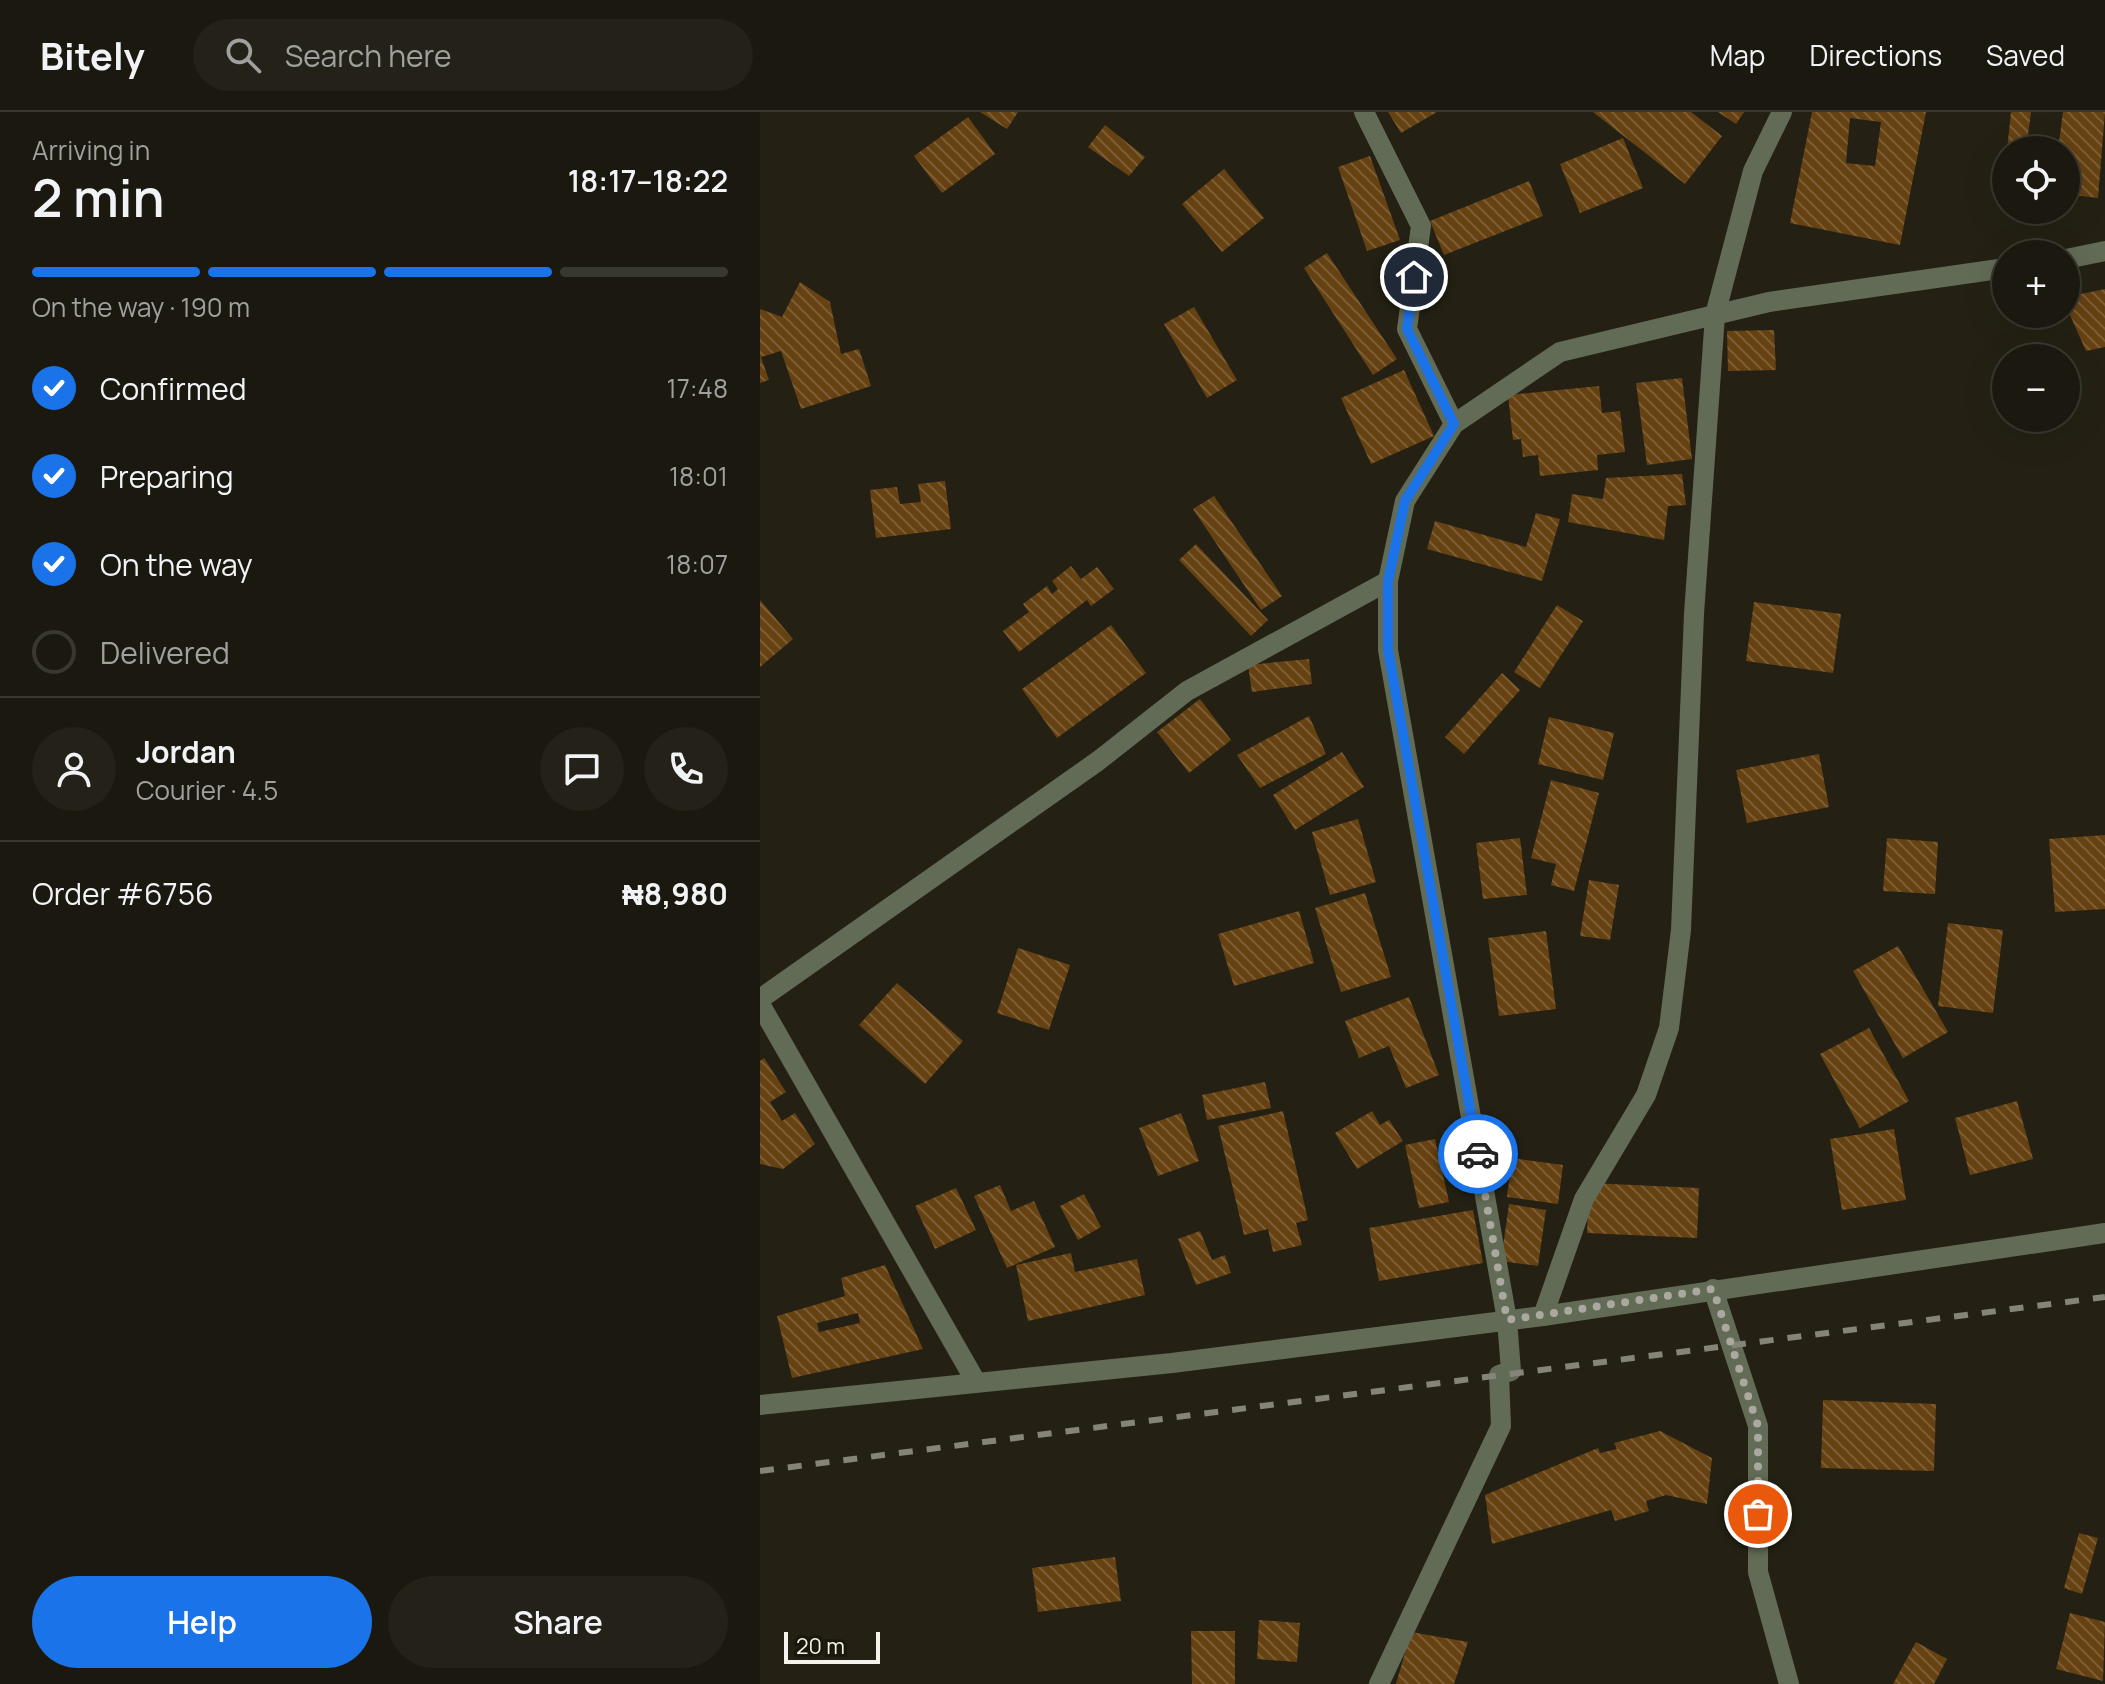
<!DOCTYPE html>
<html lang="en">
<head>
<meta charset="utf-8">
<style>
  body { margin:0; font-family:Manrope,sans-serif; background:#242218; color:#f1f3f6; height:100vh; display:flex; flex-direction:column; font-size:30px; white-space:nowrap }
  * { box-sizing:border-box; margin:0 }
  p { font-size:26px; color:#a0a09e }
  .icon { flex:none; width:44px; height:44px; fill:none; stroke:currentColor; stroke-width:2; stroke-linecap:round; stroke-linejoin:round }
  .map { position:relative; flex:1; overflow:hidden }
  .sheet { display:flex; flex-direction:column; background:#1b190f; width:760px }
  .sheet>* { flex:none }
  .tools { position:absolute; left:1232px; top:24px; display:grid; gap:16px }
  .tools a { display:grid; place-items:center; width:88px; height:88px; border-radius:50%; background:#1b190f; box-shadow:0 8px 32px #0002,0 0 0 2px #39382f; font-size:40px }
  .scale { position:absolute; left:24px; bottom:20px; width:96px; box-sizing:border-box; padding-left:8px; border:4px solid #f4f2ea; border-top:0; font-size:22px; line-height:28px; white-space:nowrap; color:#f4f2ea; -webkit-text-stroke:6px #1a180b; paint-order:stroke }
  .pin { position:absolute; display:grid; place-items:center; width:68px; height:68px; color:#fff; margin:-34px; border:4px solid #fff; border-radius:50%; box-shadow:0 2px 8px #0007 }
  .courier { position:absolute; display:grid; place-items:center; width:80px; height:80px; margin:-40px; border:6px solid #1a73e8; border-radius:50%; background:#fff; color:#222; box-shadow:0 2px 10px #0007 }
  .headline em { font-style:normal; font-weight:600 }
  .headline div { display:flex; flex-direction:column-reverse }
  .headline { display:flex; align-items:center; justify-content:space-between; height:136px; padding:0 32px }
  h1 { font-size:52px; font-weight:600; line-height:60px }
  .bar { display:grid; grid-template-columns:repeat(4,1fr); gap:12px 8px; align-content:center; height:96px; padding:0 32px }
  .bar i { height:10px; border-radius:6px; background:#39382f }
  .bar .selected { background:#1a73e8 }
  .bar p { grid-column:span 4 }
  .line { display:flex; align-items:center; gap:20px; padding:0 32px; border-top:2px solid #39382f }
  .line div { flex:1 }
  .round { display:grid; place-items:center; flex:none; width:84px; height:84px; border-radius:42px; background:#242218 }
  ol { padding:0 32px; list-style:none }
  li { display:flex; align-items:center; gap:24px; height:88px }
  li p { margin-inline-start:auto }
  li .icon { padding:8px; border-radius:50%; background:#1a73e8; color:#fff; stroke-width:4 }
  li:last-child { color:#a0a09e }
  li i { width:44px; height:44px; border:4px solid #39382f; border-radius:50% }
  .action { display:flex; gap:16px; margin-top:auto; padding:16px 32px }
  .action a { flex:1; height:92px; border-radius:48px; background:#1a73e8; color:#fff; font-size:32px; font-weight:600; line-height:92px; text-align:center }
  .action a+a { background:#242218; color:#f1f3f6 }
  header { display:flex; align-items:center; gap:48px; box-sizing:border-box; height:112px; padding:0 40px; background:#1b190f; border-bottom:2px solid #39382f }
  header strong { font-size:38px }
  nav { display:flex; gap:44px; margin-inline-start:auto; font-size:28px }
  .search { width:560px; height:72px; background:#242218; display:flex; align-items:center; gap:20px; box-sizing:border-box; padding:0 28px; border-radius:44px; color:#a0a09e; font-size:30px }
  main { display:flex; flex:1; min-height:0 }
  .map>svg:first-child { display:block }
</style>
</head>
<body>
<header>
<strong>Bitely</strong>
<div class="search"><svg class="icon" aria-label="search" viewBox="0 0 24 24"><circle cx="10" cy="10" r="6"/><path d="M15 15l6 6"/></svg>Search here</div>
<nav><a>Map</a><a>Directions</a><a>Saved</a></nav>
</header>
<main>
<section class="sheet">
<div class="headline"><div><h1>2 min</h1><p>Arriving in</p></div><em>18:17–18:22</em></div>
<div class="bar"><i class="selected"></i><i class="selected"></i><i class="selected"></i><i></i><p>On the way · 190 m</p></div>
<ol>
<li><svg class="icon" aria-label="check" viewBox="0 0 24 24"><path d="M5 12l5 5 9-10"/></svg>Confirmed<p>17:48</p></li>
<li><svg class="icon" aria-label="check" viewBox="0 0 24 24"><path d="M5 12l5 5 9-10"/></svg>Preparing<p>18:01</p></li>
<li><svg class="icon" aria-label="check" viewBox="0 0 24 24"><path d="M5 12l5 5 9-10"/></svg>On the way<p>18:07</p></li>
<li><i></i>Delivered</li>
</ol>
<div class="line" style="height:144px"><a class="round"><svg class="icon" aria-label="person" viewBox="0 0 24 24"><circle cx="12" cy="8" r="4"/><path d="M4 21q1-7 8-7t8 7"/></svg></a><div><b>Jordan</b><p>Courier · 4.5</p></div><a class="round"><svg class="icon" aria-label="chat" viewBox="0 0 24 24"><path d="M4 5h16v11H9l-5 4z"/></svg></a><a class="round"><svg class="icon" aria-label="phone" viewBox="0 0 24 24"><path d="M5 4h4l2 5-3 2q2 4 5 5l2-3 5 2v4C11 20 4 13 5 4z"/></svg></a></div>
<div class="line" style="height:104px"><div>Order #6756</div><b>₦8,980</b></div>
<div class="action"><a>Help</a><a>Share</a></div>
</section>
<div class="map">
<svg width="1345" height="1572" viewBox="0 0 1345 1572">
  <defs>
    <pattern id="building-back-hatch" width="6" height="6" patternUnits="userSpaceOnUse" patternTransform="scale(2)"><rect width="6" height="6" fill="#664111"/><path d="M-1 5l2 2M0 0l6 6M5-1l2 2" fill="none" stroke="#7c5d34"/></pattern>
  </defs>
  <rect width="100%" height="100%" fill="#242114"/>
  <g fill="url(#building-back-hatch)" fill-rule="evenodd">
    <path d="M 220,0 L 258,0 L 247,17 Z"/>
    <path d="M 628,0 L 677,0 L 641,21 Z"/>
    <path d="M 833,0 L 931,0 L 962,24 L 925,72 Z"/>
    <path d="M 958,0 L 984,0 L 976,12 Z"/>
    <path d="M 1052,0 L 1166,0 L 1140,133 L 1030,111 ZM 1090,6 L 1121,10 L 1115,54 L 1086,51 Z"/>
    <path d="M 1251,0 L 1271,0 L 1266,38 L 1247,38 Z"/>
    <path d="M 1303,0 L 1345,0 L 1338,86 L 1306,82 L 1306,38 L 1298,38 Z"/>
    <path d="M 208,5 L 235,42 L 182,81 L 154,44 Z"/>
    <path d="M 345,13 L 385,45 L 369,64 L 328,35 Z"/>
    <path d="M 863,26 L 883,76 L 820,101 L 800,52 Z"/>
    <path d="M 610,44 L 640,128 L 607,139 L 578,55 Z"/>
    <path d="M 464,57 L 504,106 L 462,140 L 422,92 Z"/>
    <path d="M 769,69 L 783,104 L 684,143 L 670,109 Z"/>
    <path d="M 567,141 L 637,247 L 613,263 L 544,156 Z"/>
    <path d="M 40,170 L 70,190 L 81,242 L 99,237 L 111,274 L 41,297 L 21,239 L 1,245 L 9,268 L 0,271 L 0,197 L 22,205 Z"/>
    <path d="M 1345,177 L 1345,235 L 1326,239 L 1306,194 L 1306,185 Z"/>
    <path d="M 434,195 L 477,268 L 447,286 L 404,212 Z"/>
    <path d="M 1014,218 L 1016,258 L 968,259 L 967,219 Z"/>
    <path d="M 644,258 L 674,324 L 611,352 L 581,286 Z"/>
    <path d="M 922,266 L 932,347 L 887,353 L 876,271 Z"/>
    <path d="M 839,274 L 842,301 L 860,299 L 865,340 L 837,343 L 838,358 L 780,364 L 778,343 L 763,345 L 761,327 L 753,328 L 748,283 Z"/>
    <path d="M 922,362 L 926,393 L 908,394 L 904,428 L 808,410 L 812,382 L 843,387 L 846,366 Z"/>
    <path d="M 185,369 L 191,417 L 116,426 L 110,378 L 137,375 L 140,392 L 161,390 L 158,372 Z"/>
    <path d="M 454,384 L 522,484 L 501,498 L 433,397 Z"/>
    <path d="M 776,401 L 800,407 L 782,469 L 667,437 L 675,409 L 766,435 Z"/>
    <path d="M 436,432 L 508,508 L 491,524 L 419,448 Z"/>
    <path d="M 311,454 L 321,467 L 337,455 L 354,477 L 331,494 L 327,488 L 259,540 L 243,519 L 269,500 L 263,492 L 287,474 L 292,482 L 298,477 L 292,469 Z"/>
    <path d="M 0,488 L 33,527 L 0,555 Z"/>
    <path d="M 994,490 L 1081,502 L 1073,561 L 986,549 Z"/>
    <path d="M 797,493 L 823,509 L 780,576 L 754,560 Z"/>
    <path d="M 351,513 L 386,561 L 297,626 L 262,577 Z"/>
    <path d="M 549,547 L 552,572 L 492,580 L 488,553 Z"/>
    <path d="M 742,561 L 760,578 L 704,642 L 685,625 Z"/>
    <path d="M 440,587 L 471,628 L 429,661 L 397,620 Z"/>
    <path d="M 549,604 L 566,642 L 500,676 L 477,643 Z"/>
    <path d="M 789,605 L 854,621 L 843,668 L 778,652 Z"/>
    <path d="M 582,640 L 604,675 L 535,718 L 513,683 Z"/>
    <path d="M 1059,642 L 1069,695 L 987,711 L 976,658 Z"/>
    <path d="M 791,668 L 839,681 L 814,779 L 791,773 L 796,752 L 771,746 Z"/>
    <path d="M 598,707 L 616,770 L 570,783 L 552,720 Z"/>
    <path d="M 1345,723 L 1345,797 L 1295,800 L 1289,727 Z"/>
    <path d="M 760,726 L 767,783 L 723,787 L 716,731 Z"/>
    <path d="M 1127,726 L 1178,730 L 1175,782 L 1123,779 Z"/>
    <path d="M 829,768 L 859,773 L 850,828 L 820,824 Z"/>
    <path d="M 605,781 L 631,865 L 581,880 L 555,796 Z"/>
    <path d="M 539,799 L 554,851 L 474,874 L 458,822 Z"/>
    <path d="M 1188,811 L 1243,818 L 1233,901 L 1178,894 Z"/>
    <path d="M 786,819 L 796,897 L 739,904 L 728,826 Z"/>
    <path d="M 1138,834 L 1188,920 L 1143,946 L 1093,859 Z"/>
    <path d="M 258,836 L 310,853 L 289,918 L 237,901 Z"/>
    <path d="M 137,871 L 203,929 L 165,972 L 99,913 Z"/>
    <path d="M 649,885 L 679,963 L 646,976 L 629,934 L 599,946 L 585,909 Z"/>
    <path d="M 1109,916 L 1149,989 L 1100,1016 L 1060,942 Z"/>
    <path d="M 4,946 L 26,980 L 10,990 L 22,1009 L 35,1001 L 55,1032 L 23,1057 L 0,1052 L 0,949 Z"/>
    <path d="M 505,970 L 511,996 L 447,1008 L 442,983 Z"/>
    <path d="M 1257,989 L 1273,1047 L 1210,1063 L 1195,1006 Z"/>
    <path d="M 523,999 L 548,1108 L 536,1111 L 542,1133 L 513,1140 L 508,1117 L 484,1123 L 458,1014 Z"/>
    <path d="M 612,999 L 620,1013 L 629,1008 L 643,1029 L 597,1057 L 575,1021 Z"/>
    <path d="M 421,1001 L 439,1049 L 398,1064 L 379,1016 Z"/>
    <path d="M 1134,1017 L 1146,1088 L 1082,1098 L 1070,1027 Z"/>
    <path d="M 675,1027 L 689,1090 L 659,1096 L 645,1033 Z"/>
    <path d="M 752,1046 L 803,1053 L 798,1092 L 747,1085 Z"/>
    <path d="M 829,1071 L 939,1076 L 937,1126 L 827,1121 Z"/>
    <path d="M 240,1073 L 251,1099 L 274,1089 L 295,1135 L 247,1156 L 214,1084 Z"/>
    <path d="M 196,1076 L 216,1118 L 175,1137 L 155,1094 Z"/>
    <path d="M 324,1082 L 341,1115 L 318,1128 L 300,1094 Z"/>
    <path d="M 749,1092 L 786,1098 L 778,1154 L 741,1149 Z"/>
    <path d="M 713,1098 L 723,1151 L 619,1169 L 609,1116 Z"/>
    <path d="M 440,1119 L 452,1148 L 465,1143 L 471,1161 L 436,1173 L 418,1127 Z"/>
    <path d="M 311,1141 L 315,1160 L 377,1147 L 385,1183 L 268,1209 L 256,1153 Z"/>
    <path d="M 125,1153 L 163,1237 L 32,1266 L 17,1204 L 85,1184 L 81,1166 ZM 98,1201 L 100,1211 L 59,1220 L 57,1211 Z"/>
    <path d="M 1063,1288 L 1176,1292 L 1174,1359 L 1061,1356 Z"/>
    <path d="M 900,1319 L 952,1346 L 947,1392 L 906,1383 L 886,1389 L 889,1399 L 855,1409 L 851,1398 L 732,1432 L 725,1383 L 838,1336 L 840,1341 L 857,1337 L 854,1331 Z"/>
    <path d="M 1319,1421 L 1338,1426 L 1322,1482 L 1304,1476 Z"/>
    <path d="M 355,1445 L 361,1489 L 278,1500 L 272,1456 Z"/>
    <path d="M 1310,1501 L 1345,1510 L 1343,1569 L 1296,1557 Z"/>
    <path d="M 499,1508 L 540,1511 L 537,1550 L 497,1547 Z"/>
    <path d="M 431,1519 L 475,1519 L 475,1572 L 432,1572 Z"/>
    <path d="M 651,1520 L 708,1530 L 694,1572 L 636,1572 Z"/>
    <path d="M 1156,1530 L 1187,1547 L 1174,1572 L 1133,1572 Z"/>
  </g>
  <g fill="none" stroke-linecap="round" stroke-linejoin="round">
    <g stroke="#626b55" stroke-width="20">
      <path d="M 604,0 L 661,114 L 647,217 L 694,312 L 645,389 L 628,469 L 628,538 L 747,1208 L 751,1259 L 739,1263 L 741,1314 L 619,1572"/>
      <path d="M 1306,147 L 1345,139"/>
      <path d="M 694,312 L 800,240 L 1009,190 L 1246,156"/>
      <path d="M 0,887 L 338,649 L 427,579 L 628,469"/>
      <path d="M 953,1177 L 998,1314 L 998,1460 L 1029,1572"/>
      <path d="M 783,1204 L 824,1087 L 886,983 L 909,916 L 921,818 L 934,502 L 955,203 L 993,59 L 1022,0"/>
    </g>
    <g stroke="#626b55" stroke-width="20">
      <path d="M 0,892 L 216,1270"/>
      <path d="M 0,1293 L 412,1251 L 783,1204 L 1345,1121"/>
    </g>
    <path stroke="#868479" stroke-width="6" stroke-dasharray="14 14" stroke-linecap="butt" d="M 0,1359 L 1345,1185"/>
  </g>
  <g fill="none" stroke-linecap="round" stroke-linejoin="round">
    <path stroke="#aba99f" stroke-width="8" stroke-dasharray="0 14.4" d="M 718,1042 L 747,1208 L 953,1177 L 998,1314 L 998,1402"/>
    <path stroke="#1a73e8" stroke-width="10" d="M 654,165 L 647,217 L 694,312 L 645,389 L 628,469 L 628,538 L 718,1042"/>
  </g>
</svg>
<div class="tools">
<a><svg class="icon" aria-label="locate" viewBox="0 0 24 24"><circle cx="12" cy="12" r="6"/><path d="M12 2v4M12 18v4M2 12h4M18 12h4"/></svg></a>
<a>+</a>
<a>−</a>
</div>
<div class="scale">20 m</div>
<div class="pin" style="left:998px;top:1402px;background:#ea580c"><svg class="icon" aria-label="bag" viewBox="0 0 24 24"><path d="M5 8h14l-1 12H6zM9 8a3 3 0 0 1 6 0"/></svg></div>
<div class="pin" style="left:654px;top:165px;background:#1f2937"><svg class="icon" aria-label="home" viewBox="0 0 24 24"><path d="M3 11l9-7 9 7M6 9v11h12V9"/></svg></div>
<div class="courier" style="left:718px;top:1042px"><svg class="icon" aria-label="car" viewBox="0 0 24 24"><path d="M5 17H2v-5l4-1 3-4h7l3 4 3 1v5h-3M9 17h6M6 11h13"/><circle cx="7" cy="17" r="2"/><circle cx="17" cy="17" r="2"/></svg></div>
</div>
</main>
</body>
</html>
